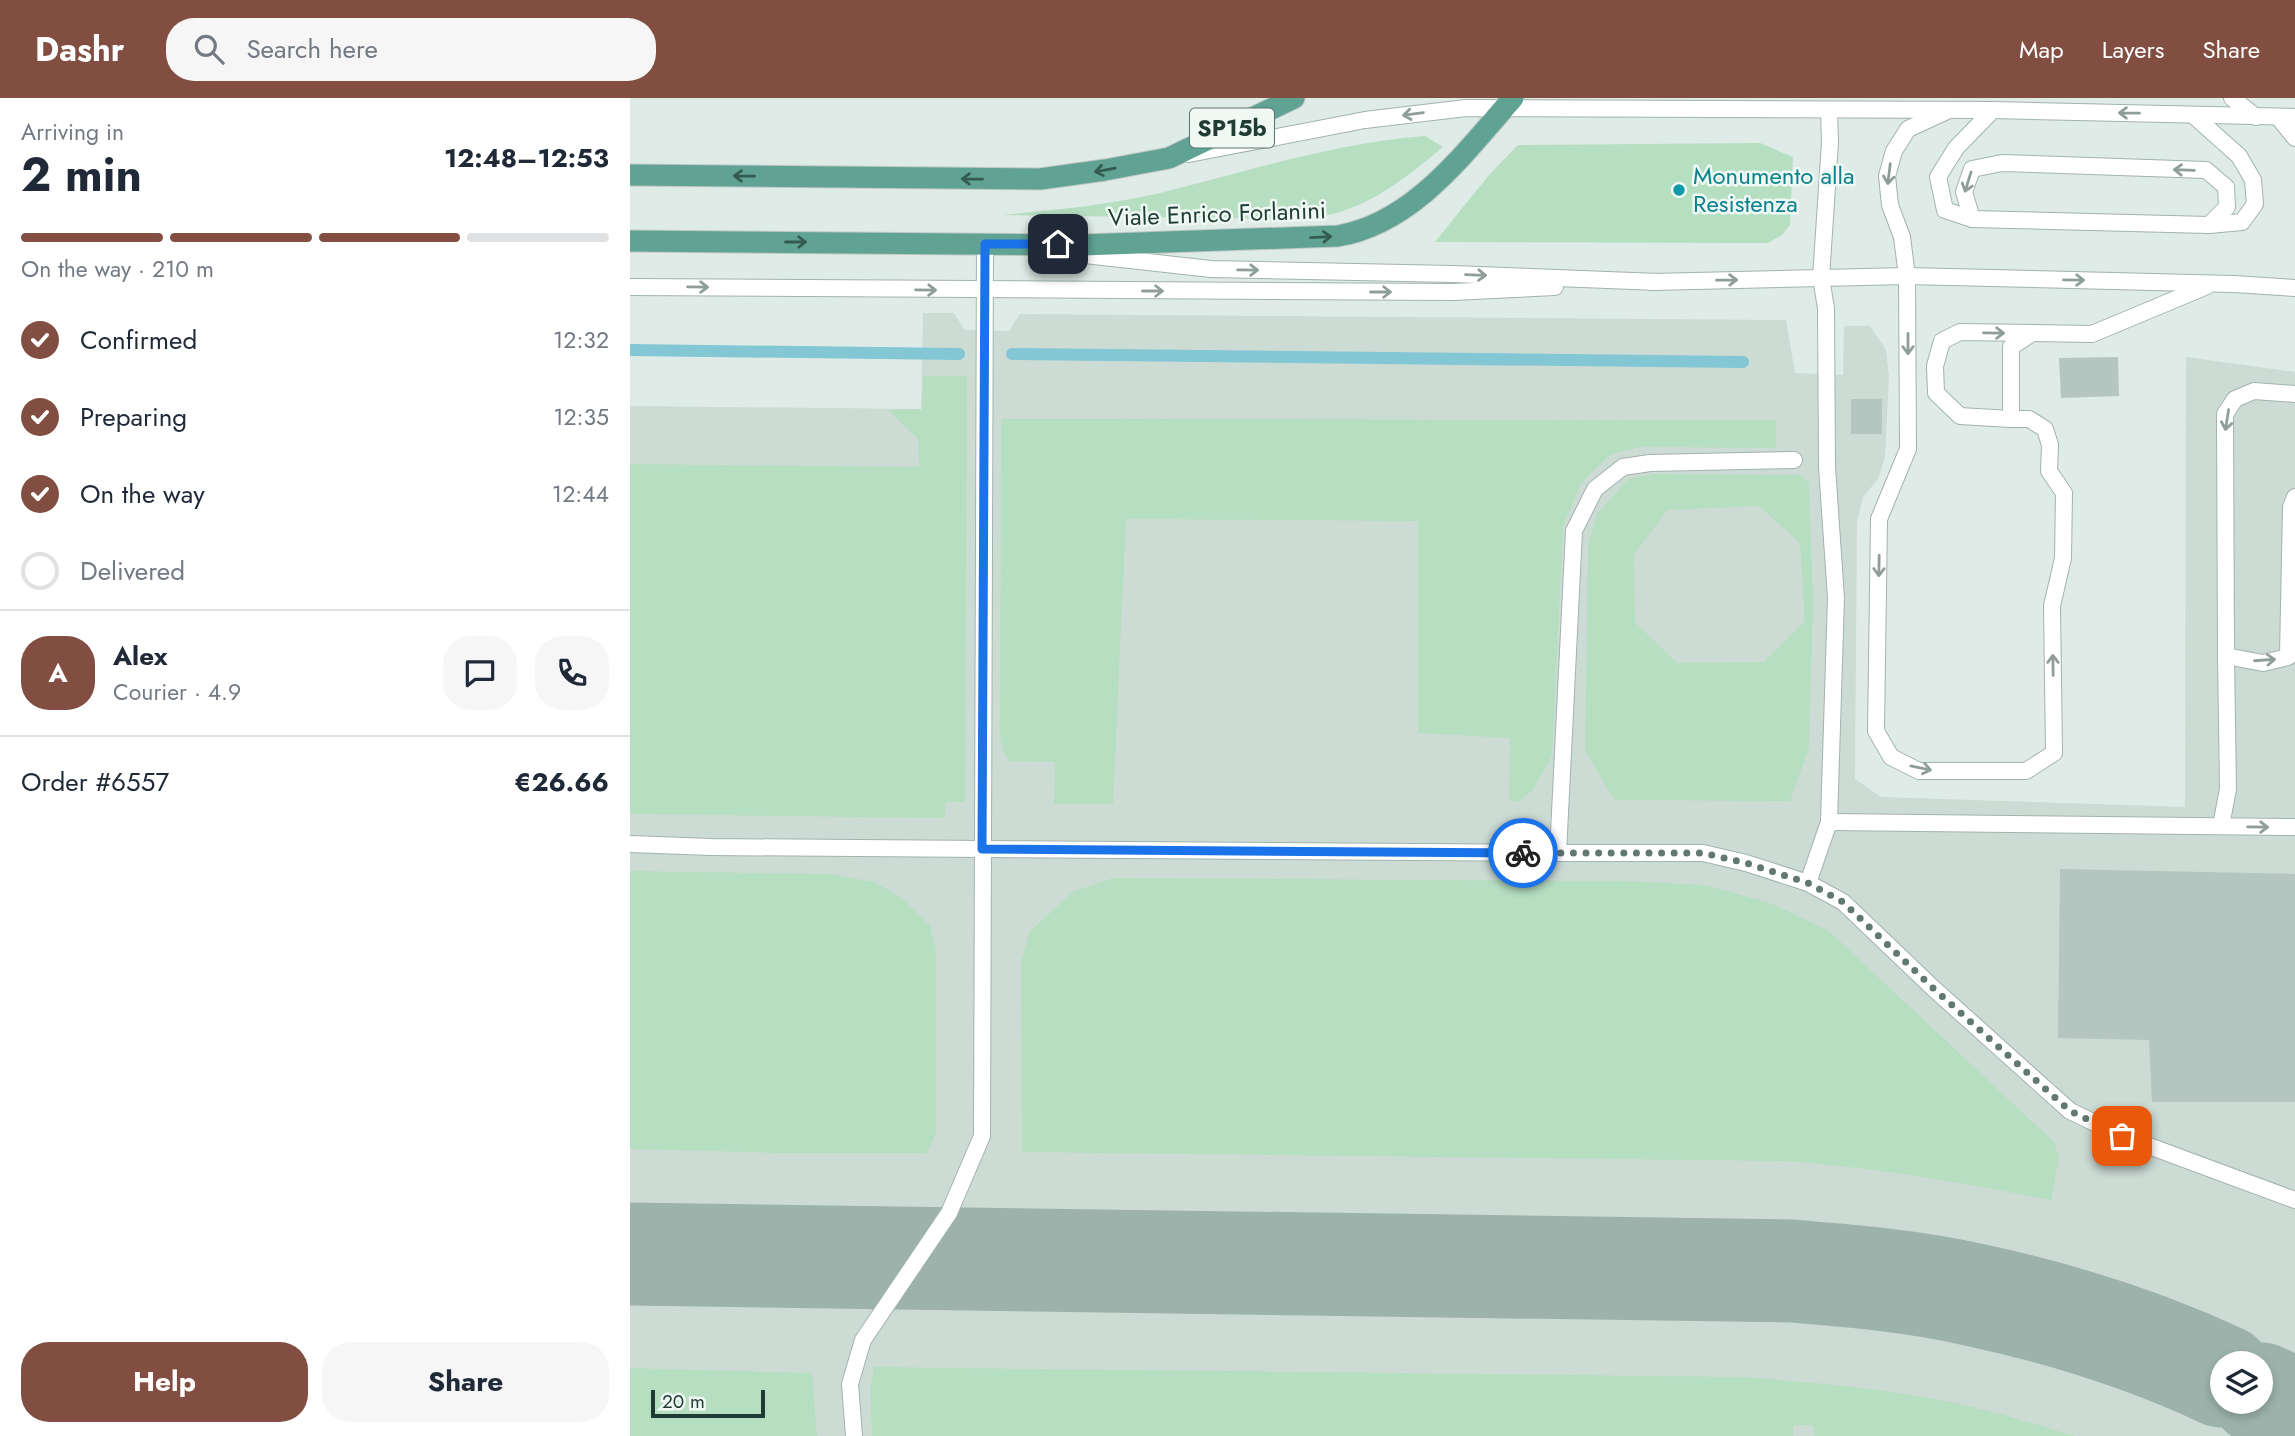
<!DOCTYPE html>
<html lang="en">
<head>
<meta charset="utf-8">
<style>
  body { margin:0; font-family:Jost,sans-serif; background:#f6f6f7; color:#1f2937; height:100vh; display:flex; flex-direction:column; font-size:26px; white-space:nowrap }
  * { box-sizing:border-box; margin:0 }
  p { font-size:23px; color:#747a83 }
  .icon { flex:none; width:38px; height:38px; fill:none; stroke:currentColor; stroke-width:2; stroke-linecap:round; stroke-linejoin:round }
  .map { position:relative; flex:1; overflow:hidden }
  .panel { display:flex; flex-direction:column; background:#fff; width:630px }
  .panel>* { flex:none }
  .buttons { position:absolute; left:1580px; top:1253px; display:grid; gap:14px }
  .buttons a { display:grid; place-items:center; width:63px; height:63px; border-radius:50%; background:#fff; box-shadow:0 4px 10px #0003; font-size:35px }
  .scale { position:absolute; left:21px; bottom:18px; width:114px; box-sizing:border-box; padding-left:7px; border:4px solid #1f3c34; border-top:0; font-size:19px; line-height:24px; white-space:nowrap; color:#1f3c34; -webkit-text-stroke:5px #eff8f3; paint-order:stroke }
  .pin { position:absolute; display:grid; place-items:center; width:60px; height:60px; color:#fff; margin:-30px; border-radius:14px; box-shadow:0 4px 10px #0006 }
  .courier { position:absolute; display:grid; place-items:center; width:70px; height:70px; margin:-35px; border:5px solid #1a73e8; border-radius:50%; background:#fff; color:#222; box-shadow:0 2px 9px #0007 }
  .summary em { font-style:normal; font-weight:700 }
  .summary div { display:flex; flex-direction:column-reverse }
  .summary { display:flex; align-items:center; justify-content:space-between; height:119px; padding:0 21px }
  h1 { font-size:46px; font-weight:700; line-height:52px }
  .bar { display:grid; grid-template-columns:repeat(4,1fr); gap:10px 7px; align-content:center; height:84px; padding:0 21px }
  .bar i { height:9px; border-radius:5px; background:#e0e1e3 }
  .bar .active { background:#824e41 }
  .bar p { grid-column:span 4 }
  .line { display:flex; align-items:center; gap:18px; padding:0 21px; border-top:2px solid #e0e1e3 }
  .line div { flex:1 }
  .round { display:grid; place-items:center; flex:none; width:74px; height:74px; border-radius:28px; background:#f6f6f7 }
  ol { padding:0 21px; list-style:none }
  li { display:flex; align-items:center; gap:21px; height:77px }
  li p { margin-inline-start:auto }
  li .icon { padding:7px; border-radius:50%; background:#824e41; color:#fff; stroke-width:4 }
  li:last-child { color:#747a83 }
  li i { width:38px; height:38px; border:4px solid #e0e1e3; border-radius:50% }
  .primary-button { display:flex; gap:14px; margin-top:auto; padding:14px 21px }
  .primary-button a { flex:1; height:80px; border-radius:28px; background:#824e41; color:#fff; font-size:28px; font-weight:700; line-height:80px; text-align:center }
  .primary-button a+a { background:#f6f6f7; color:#1f2937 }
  header { display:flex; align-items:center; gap:42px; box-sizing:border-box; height:98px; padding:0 35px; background:#824e41; color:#fff }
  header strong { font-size:33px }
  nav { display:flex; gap:38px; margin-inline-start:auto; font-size:24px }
  .search { width:490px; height:63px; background:#f6f6f7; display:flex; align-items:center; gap:18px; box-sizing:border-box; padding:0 24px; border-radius:28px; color:#747a83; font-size:26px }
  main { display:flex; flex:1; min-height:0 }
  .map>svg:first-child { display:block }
</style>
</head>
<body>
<header>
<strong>Dashr</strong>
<div class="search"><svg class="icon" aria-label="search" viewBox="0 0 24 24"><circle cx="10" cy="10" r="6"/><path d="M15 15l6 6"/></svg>Search here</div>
<nav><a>Map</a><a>Layers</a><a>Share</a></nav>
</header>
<main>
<section class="panel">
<div class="summary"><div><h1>2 min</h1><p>Arriving in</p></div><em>12:48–12:53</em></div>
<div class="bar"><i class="active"></i><i class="active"></i><i class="active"></i><i></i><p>On the way · 210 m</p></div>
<ol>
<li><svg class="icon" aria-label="check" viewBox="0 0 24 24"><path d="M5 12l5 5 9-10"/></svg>Confirmed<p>12:32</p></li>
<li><svg class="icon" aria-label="check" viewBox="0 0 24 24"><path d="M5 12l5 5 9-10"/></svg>Preparing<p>12:35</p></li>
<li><svg class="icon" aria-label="check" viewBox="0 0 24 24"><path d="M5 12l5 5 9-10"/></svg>On the way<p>12:44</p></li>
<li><i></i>Delivered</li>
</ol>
<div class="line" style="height:126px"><b class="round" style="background:#824e41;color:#fff">A</b><div><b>Alex</b><p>Courier · 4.9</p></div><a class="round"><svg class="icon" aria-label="chat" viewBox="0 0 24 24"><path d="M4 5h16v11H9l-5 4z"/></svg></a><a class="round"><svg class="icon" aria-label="phone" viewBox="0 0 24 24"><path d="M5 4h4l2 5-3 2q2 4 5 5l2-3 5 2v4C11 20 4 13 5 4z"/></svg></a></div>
<div class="line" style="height:91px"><div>Order #6557</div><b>€26.66</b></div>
<div class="primary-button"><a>Help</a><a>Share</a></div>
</section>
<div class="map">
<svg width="1665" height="1338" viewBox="0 0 1665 1338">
  <rect width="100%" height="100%" fill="#dfebe6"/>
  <path fill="#cddbd5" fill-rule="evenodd" d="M 293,215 L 324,215 L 335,232 L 379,233 L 390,216 L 1156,222 L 1165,275 L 1213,277 L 1214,228 L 1240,228 L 1256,252 L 1259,278 L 1255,359 L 1248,381 L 1233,399 L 1227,424 L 1225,681 L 1251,699 L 1555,709 L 1556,259 L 1665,274 L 1665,1338 L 0,1338 L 0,308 L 291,311 ZM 1592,1265 L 1631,1265 L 1631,1304 L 1592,1304 Z"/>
  <g fill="#b6dec1" fill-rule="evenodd">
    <path d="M 795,38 L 813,49 C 779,77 747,104 703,116 C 688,120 670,119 655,121 L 371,117 C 425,112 478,107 530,95 C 618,73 704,45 795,38 Z"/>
    <path d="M 1130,45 L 1163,59 L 1160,127 L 1152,137 L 1138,145 L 805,144 L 859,77 L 888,47 Z"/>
    <path d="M 293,278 L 337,278 L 335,704 L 316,704 L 315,720 L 0,716 L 0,366 L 289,369 L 288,341 L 258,312 L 292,311 Z"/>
    <path d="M 371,321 L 1146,322 L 1146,350 L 1010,349 L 980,357 L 951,385 L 933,429 L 922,658 L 903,692 L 889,703 L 879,703 L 880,640 L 788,635 L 788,423 L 496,421 L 483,706 L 424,706 L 425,664 L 379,663 L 373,652 L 370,638 Z"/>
    <path d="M 1023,376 L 1168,377 L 1179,385 L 1183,502 L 1179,650 L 1160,703 L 984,702 L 955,652 L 958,446 L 967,416 L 998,381 ZM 1129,408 L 1170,445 L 1175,523 L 1134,564 L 1047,565 L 1005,524 L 1004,457 L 1037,412 Z"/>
    <path d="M 0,773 L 199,776 L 244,784 L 272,800 L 300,828 L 306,853 L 306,1034 L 297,1055 L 149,1055 L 0,1051 Z"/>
    <path d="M 483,780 L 997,783 L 1075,787 L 1140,805 L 1199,833 L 1424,1044 L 1429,1059 L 1421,1102 C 1333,1085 1243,1069 1154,1063 L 392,1054 L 391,864 L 400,833 L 444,793 Z"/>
    <path d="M 244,1269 L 1113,1279 C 1175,1284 1238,1289 1300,1300 C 1349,1309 1397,1323 1445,1338 L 1184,1338 L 1183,1327 L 1163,1327 L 1163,1338 L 242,1338 L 240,1291 Z"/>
    <path d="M 0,1270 L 182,1275 L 187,1338 L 0,1338 Z"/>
  </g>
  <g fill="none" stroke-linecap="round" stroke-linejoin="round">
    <g stroke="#83c6d4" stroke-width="12">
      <path d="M 0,252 L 329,256"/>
      <path d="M 382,256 L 1113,264"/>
    </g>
    <g stroke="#9cb2ab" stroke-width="103">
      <path d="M 0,1156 L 1161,1173 C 1222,1178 1285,1183 1345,1197 C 1429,1215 1515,1242 1592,1278"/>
      <path d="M 1631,1296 L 1665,1312"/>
    </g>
  </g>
  <g fill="#b4c6bf">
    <path d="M 1488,259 L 1489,298 L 1431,300 L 1429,260 Z"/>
    <rect x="1221" y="301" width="31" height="35"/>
    <path d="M 1430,771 L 1665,776 L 1665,1004 L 1522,1004 L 1519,942 L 1428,940 Z"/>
  </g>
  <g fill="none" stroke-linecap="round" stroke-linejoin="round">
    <g stroke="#a2b3ad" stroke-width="18">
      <g id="service">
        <path d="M 1602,0 L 1626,19"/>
        <path d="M 1363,12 L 1326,50 L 1308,79 L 1315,112 L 1342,121 L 1579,127 L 1612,124 L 1625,106 L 1623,82 L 1609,58 L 1563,17"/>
        <path d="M 1317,13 L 1278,31 L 1264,53 L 1257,78 L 1260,107 L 1272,139 L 1277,178 L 1278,351 L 1249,421 L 1246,633 L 1261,659 L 1289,673 L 1396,673 L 1424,655 L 1422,508 L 1433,460 L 1434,395 L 1419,373 L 1420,347 L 1415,331 L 1399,321 L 1381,321 L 1381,249 L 1401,236"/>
        <path d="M 1648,19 L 1665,40"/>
        <path d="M 559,56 L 735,22 L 836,10 L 1363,12 L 1665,19"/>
        <path d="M 1342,121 L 1334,94 L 1342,71 L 1372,65 L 1576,72 L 1596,89 L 1597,109 L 1579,127"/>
        <path d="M 437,155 L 581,171 L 823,176 L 1029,184"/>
        <path d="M 1021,184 L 1277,178 L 1604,186 L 1665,190"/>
        <path d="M 0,189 L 823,194 L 925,189"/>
        <path d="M 1665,296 L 1624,293 L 1605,301 L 1595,316 L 1596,558 L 1633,565 L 1658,559 L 1661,409 L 1665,399"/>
        <path d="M 1381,321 L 1330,318 L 1306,295 L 1305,268 L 1312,243 L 1330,234 L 1462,236 L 1577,188"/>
        <path d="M 1199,724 L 1665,729"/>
        <path d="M 1591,728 L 1598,691 L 1596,558"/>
        <path d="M 0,746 L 81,749 L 928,755 L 944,433 L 965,391 L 993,369 L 1020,365 L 1164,362"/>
        <path d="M 928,755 L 1073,755 L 1116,765 L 1178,785 L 1213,804 L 1303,890 L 1440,1013 L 1492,1038 L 1665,1102"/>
        <path d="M 1178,785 L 1199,724 L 1206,500 L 1197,369 L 1196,210 L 1191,180 L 1200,44 L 1199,13"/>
        <path d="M 224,1338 L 220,1286 L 233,1242 L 319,1115 L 352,1038 L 355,146 L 366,147"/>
      </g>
    </g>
    <g stroke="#c0c8c6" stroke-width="23">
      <g id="primary">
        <path d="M 0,77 L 410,81 L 475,72 L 539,60 L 664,0"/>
        <path d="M 0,143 L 452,147 L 708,138 C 784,125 835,54 883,0"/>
      </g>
    </g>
    <use href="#service" stroke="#fff" stroke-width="16"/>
    <use href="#primary" stroke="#61a393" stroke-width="21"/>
  </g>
  <defs><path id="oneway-shaft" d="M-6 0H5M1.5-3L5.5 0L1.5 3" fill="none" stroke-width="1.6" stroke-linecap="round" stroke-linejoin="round" transform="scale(1.75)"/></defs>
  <g stroke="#8f9e9a">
    <use href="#oneway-shaft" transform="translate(1499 15) rotate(-179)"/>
    <use href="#oneway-shaft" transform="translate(783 16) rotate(172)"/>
    <use href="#oneway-shaft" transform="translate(1554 72) rotate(-178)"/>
    <use href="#oneway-shaft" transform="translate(1259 76) rotate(97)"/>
    <use href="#oneway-shaft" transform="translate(1338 84) rotate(107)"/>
    <use href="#oneway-shaft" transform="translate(618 172) rotate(1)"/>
    <use href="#oneway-shaft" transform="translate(846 177) rotate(2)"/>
    <use href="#oneway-shaft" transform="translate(1097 182) rotate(-1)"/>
    <use href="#oneway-shaft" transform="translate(1444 182) rotate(1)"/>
    <use href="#oneway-shaft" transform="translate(68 189) rotate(1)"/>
    <use href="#oneway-shaft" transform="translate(296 192) rotate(1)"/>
    <use href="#oneway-shaft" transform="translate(523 193)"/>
    <use href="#oneway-shaft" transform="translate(751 194)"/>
    <use href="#oneway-shaft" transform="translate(1364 235) rotate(1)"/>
    <use href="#oneway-shaft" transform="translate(1278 246) rotate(90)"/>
    <use href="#oneway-shaft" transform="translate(1597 322) rotate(99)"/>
    <use href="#oneway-shaft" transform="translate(1249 468) rotate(91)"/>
    <use href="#oneway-shaft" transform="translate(1635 562) rotate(-4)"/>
    <use href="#oneway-shaft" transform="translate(1423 567) rotate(-91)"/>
    <use href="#oneway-shaft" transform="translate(1291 670) rotate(12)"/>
    <use href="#oneway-shaft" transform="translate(1628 729) rotate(1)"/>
  </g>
  <g stroke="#335b50">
    <use href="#oneway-shaft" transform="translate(475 72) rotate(170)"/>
    <use href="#oneway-shaft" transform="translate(114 78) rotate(-179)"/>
    <use href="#oneway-shaft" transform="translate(342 81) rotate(-179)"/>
    <use href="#oneway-shaft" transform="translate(691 139) rotate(-3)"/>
    <use href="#oneway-shaft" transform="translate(166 144)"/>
  </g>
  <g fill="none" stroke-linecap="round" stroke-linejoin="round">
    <path stroke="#627972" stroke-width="7" stroke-dasharray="0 12.6" d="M 893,755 L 1073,755 L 1116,765 L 1178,785 L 1213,804 L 1303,890 L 1440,1013 L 1492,1038"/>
    <path stroke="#1a73e8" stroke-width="9" d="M 428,146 L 355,146 L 352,751 L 893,755"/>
  </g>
  <circle fill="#0f9aa8" stroke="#eff8f3" stroke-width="2.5" cx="1049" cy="92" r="7"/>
  <g text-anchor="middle" stroke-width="5" stroke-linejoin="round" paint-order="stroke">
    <rect fill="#eff8f3" stroke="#5d746d" stroke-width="2" x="560" y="10.5" width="84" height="39" rx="5"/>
    <g font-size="23" font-weight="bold" fill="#1f3c34">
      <text x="602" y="38">SP15b</text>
    </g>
    <g font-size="24" fill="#0d838f" stroke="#eff8f3" text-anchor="start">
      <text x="1063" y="86">Monumento alla<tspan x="1063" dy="28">Resistenza</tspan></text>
    </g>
    <g font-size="24" fill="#1f3c34" stroke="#eff8f3">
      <text transform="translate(587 116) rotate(-2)" y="8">Viale Enrico Forlanini</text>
    </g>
  </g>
</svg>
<div class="buttons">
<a><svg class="icon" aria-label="layers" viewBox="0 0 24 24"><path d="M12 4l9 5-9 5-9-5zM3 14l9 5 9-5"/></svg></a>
</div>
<div class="scale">20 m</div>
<div class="pin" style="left:1492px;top:1038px;background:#ea580c"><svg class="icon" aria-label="bag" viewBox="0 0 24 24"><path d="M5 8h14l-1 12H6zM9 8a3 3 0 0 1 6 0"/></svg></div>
<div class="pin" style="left:428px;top:146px;background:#1f2937"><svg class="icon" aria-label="home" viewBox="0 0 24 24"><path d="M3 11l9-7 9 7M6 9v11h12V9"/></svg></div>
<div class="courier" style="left:893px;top:755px"><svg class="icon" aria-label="bike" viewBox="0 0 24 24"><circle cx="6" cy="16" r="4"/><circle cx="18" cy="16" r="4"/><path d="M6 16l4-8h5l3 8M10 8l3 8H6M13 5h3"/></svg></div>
</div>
</main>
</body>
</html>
